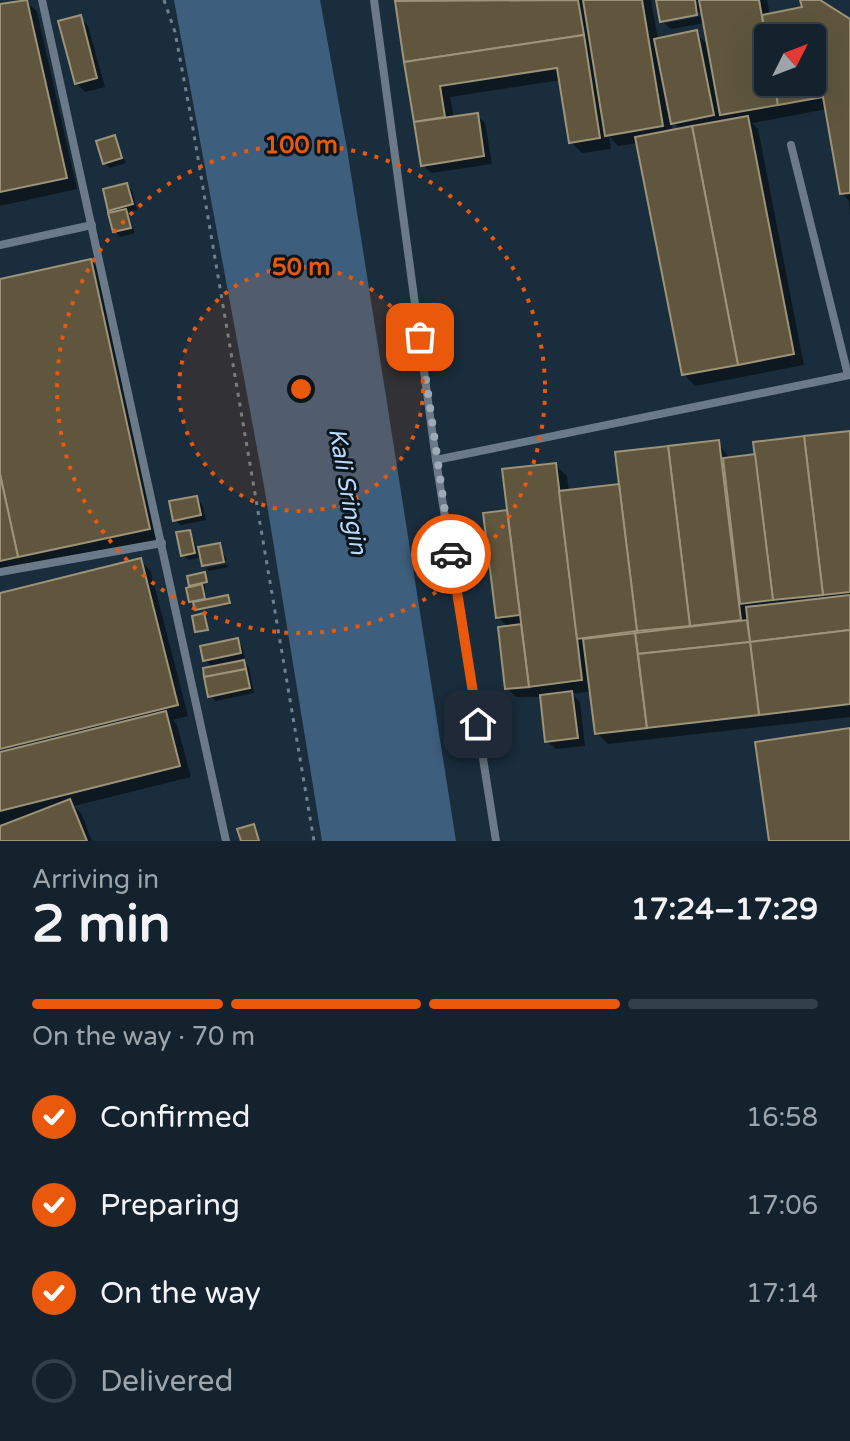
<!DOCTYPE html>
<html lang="en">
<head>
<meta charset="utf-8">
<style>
  body { margin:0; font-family:"Varela Round",sans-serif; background:#1d2a36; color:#f1f3f6; height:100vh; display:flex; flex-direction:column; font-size:30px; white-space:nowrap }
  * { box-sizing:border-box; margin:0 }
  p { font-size:26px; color:#9da4aa }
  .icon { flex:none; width:44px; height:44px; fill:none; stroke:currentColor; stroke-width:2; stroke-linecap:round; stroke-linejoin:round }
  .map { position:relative; height:841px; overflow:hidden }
  .panel { display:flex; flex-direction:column; background:#14222e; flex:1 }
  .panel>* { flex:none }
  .needle { width:52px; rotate:48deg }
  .buttons { position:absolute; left:754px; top:24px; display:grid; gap:16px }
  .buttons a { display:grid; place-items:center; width:72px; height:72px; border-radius:8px; background:#14222e; box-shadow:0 8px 32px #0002,0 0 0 2px #333f4a; font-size:40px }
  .pin { position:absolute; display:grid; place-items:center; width:68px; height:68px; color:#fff; margin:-34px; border-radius:16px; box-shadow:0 4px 12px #0006 }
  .courier { position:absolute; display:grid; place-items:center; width:80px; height:80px; margin:-40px; border:6px solid #ea580c; border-radius:50%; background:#fff; color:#222; box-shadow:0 2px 10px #0007 }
  .head em { font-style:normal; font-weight:800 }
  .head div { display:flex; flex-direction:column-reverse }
  .head { display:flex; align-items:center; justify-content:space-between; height:136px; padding:0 32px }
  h1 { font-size:52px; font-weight:800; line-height:60px }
  .bar { display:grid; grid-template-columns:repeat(4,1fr); gap:12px 8px; align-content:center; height:96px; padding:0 32px }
  .bar i { height:10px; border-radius:6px; background:#333f4a }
  .bar .on { background:#ea580c }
  .bar p { grid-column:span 4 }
  ol { padding:0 32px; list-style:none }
  li { display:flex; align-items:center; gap:24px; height:88px }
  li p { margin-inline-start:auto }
  li .icon { padding:8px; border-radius:50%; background:#ea580c; color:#fff; stroke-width:4 }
  li:last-child { color:#9da4aa }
  li i { width:44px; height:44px; border:4px solid #333f4a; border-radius:50% }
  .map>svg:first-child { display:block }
</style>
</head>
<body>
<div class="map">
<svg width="850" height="841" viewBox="0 0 850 841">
  <rect width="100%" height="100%" fill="#1a2d3d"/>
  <path fill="#3d5e7c" d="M 174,0 L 320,0 L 347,149 L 456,841 L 322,841 L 264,486 Z"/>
  <g fill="#0007" fill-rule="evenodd">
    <path d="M 397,0 L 651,0 L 658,40 L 696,33 L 709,46 L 705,23 L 671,29 L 662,21 L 658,0 L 767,0 L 770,15 L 804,9 L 802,0 L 816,0 L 850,22 L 850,215 L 849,201 L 842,193 L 827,109 L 752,123 L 758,129 L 804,365 L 695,386 L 684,374 L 638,143 L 618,146 L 609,136 L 611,149 L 582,153 L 571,142 L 561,80 L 450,97 L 454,118 L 477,115 L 485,123 L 492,164 L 431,173 L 423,165 ZM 707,11 L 708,15 L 666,23 L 666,19 ZM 768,38 L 812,38 L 812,82 L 768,82 ZM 671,120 L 681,130 L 673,132 Z"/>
    <path d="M 26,1 L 37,12 L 77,189 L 0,206 L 0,6 Z"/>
    <path d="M 80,17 L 88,26 L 105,87 L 85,92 L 76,83 Z"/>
    <path d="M 114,138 L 126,163 L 110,168 L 105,163 Z"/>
    <path d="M 126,185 L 132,190 L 137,210 L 127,212 L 135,233 L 120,237 L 115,231 L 114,214 L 110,210 Z"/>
    <path d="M 91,261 L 102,273 L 160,540 L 0,574 L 0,281 Z"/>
    <path d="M 850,433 L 850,717 L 608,744 L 597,733 L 592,691 L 572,694 L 580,702 L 585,746 L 556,749 L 547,741 L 542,697 L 516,697 L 507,688 L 509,628 L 498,617 L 506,513 L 510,516 L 555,465 L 567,476 L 569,492 L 621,485 L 718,443 L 730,459 Z"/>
    <path d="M 197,498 L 202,504 L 206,520 L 181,525 L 175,520 Z"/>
    <path d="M 190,532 L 197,549 L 219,545 L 227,560 L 205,567 L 202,557 L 189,560 L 183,555 Z"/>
    <path d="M 140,560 L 151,572 L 188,716 L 173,720 L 177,725 L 191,777 L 74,806 L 81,813 L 92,841 L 0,841 L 0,829 L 11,824 L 0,824 L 0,595 Z"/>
    <path d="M 227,564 L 228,567 L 209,571 L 206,568 Z"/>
    <path d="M 204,575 L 206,601 L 228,597 L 231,605 L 197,609 L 196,603 L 191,601 L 189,577 Z"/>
    <path d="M 237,641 L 242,646 L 245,658 L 241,659 L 249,667 L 254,693 L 216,701 L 210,696 L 213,668 L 205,660 Z"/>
  </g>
  <g fill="#5f563d" stroke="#9d9378" stroke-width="2">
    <path d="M 27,0 L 67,178 L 0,192 L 0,4 Z"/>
    <path d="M 578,0 L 584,35 L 404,62 L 395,1 Z"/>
    <path d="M 583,0 L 642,0 L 663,126 L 605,136 Z"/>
    <path d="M 656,0 L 695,0 L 697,15 L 660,22 Z"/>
    <path d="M 699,0 L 759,0 L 768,50 L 768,82 L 774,82 L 778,105 L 720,115 Z"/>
    <path d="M 800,0 L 820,0 L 850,19 L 850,193 L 840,194 L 823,97 L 778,105 L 774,82 L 812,82 L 812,38 L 768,38 L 768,50 L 762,15 L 802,7 Z"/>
    <path d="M 81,15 L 97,78 L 75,84 L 58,21 Z"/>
    <path d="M 697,30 L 714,115 L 671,124 L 654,39 Z"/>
    <path d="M 584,35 L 600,138 L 569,143 L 557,68 L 440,86 L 445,117 L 414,122 L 404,62 Z"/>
    <path d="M 478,113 L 484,156 L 421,166 L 414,122 Z"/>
    <path d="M 748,116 L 794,354 L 738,365 L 692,126 Z"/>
    <path d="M 692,126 L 738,365 L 682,375 L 635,137 Z"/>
    <path d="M 115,135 L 122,158 L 103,164 L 96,141 Z"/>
    <path d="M 127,183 L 133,204 L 108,211 L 103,189 Z"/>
    <path d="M 126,209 L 131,228 L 113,232 L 108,213 Z"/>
    <path d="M 91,259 L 150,529 L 18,557 L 0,474 L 0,279 Z"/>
    <path d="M 850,431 L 850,592 L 823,595 L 804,436 Z"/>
    <path d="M 804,436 L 823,595 L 773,600 L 753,442 Z"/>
    <path d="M 719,440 L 741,620 L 690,626 L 668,446 Z"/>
    <path d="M 668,446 L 690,626 L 637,631 L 615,452 Z"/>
    <path d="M 755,454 L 773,600 L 740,604 L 723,458 Z"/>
    <path d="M 556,463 L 582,680 L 529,687 L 502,469 Z"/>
    <path d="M 0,474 L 18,557 L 0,561 Z"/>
    <path d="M 619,484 L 637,631 L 577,639 L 559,491 Z"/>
    <path d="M 197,496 L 201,515 L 173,521 L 169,501 Z"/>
    <path d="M 507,510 L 520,615 L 496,618 L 483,513 Z"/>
    <path d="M 190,530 L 195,553 L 181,556 L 176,532 Z"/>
    <path d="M 220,543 L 224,562 L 202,566 L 198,547 Z"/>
    <path d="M 141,558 L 178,705 L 0,749 L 0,593 Z"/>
    <path d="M 205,572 L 207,582 L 189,586 L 187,576 Z"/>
    <path d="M 202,584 L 205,599 L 189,602 L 186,588 Z"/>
    <path d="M 228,595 L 230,603 L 195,610 L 193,602 Z"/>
    <path d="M 850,595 L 850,630 L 750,642 L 746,607 Z"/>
    <path d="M 204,613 L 208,630 L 195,632 L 192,616 Z"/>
    <path d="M 747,620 L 750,642 L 638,654 L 635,633 Z"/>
    <path d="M 521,624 L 529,687 L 505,689 L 498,627 Z"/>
    <path d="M 850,630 L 850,704 L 759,715 L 750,642 Z"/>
    <path d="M 635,633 L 647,728 L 595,734 L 583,639 Z"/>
    <path d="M 238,638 L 241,653 L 203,661 L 200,646 Z"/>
    <path d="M 750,642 L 759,715 L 647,728 L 638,654 Z"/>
    <path d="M 244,660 L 246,669 L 204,677 L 203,668 Z"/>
    <path d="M 246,669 L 250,688 L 208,697 L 204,677 Z"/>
    <path d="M 572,691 L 578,738 L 545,742 L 540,695 Z"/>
    <path d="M 166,711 L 180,766 L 0,811 L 0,752 Z"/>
    <path d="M 850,728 L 850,841 L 769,841 L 755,742 Z"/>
    <path d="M 70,799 L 87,841 L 0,841 L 0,826 Z"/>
    <path d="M 254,824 L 259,841 L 241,841 L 237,829 Z"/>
  </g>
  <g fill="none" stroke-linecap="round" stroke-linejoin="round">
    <path stroke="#70808e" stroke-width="3" stroke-dasharray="4 6" stroke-linecap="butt" d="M 164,0 L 175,32 L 192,123 L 314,841"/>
    <g stroke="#6b7a88" stroke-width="8">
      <path d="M 42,0 L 226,841"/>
      <path d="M 374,0 L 436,460 L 496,841"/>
      <path d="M 791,145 L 848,375"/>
      <path d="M 0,245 L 92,225"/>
      <path d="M 436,460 L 850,375"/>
      <path d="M 0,572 L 162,543"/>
    </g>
  </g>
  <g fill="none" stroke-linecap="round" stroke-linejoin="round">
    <path stroke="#9dabb8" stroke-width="8" stroke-dasharray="0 14.4" d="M 420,337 L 451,554"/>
    <path stroke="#ea580c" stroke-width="10" d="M 451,554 L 478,724"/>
  </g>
  <circle cx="301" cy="389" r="122" fill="#e8590c" fill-opacity=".12"/>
  <g fill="none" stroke="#e8590c" stroke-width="4" stroke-dasharray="4 8">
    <circle cx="301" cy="389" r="122"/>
    <circle cx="301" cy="389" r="244"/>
  </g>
  <g text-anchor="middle" stroke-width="6" stroke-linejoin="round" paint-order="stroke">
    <g font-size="24" font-style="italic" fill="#badaf9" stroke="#0c141c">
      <text transform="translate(348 491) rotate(80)" y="8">Kali Sringin</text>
    </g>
  </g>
  <circle cx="301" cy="389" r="12" fill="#e8590c" stroke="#0c141c" stroke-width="4"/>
  <g font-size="24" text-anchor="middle" font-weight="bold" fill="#e8590c" stroke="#0c141c" stroke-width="6" stroke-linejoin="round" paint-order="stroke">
    <text x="301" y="153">100 m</text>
    <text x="301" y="275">50 m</text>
  </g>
</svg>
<div class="buttons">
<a><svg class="needle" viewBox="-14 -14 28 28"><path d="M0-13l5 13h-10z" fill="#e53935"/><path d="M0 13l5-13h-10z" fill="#9da4aa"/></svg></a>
</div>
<div class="pin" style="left:420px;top:337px;background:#ea580c"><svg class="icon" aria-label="bag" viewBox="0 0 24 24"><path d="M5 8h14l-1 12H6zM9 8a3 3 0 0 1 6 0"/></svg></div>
<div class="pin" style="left:478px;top:724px;background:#1f2937"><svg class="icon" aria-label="home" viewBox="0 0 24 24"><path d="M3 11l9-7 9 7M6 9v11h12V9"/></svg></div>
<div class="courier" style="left:451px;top:554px"><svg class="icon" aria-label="car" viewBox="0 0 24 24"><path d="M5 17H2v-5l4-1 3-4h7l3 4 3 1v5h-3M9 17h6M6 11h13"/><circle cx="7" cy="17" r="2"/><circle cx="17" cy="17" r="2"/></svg></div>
</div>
<section class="panel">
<div class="head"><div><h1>2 min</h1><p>Arriving in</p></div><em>17:24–17:29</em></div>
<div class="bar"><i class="on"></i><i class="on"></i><i class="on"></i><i></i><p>On the way · 70 m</p></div>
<ol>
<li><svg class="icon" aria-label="check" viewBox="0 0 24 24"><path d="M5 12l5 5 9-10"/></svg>Confirmed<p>16:58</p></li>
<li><svg class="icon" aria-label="check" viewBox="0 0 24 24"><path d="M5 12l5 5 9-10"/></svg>Preparing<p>17:06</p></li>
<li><svg class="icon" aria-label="check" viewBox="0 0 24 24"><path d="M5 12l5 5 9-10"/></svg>On the way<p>17:14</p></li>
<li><i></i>Delivered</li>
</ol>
</section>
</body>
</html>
